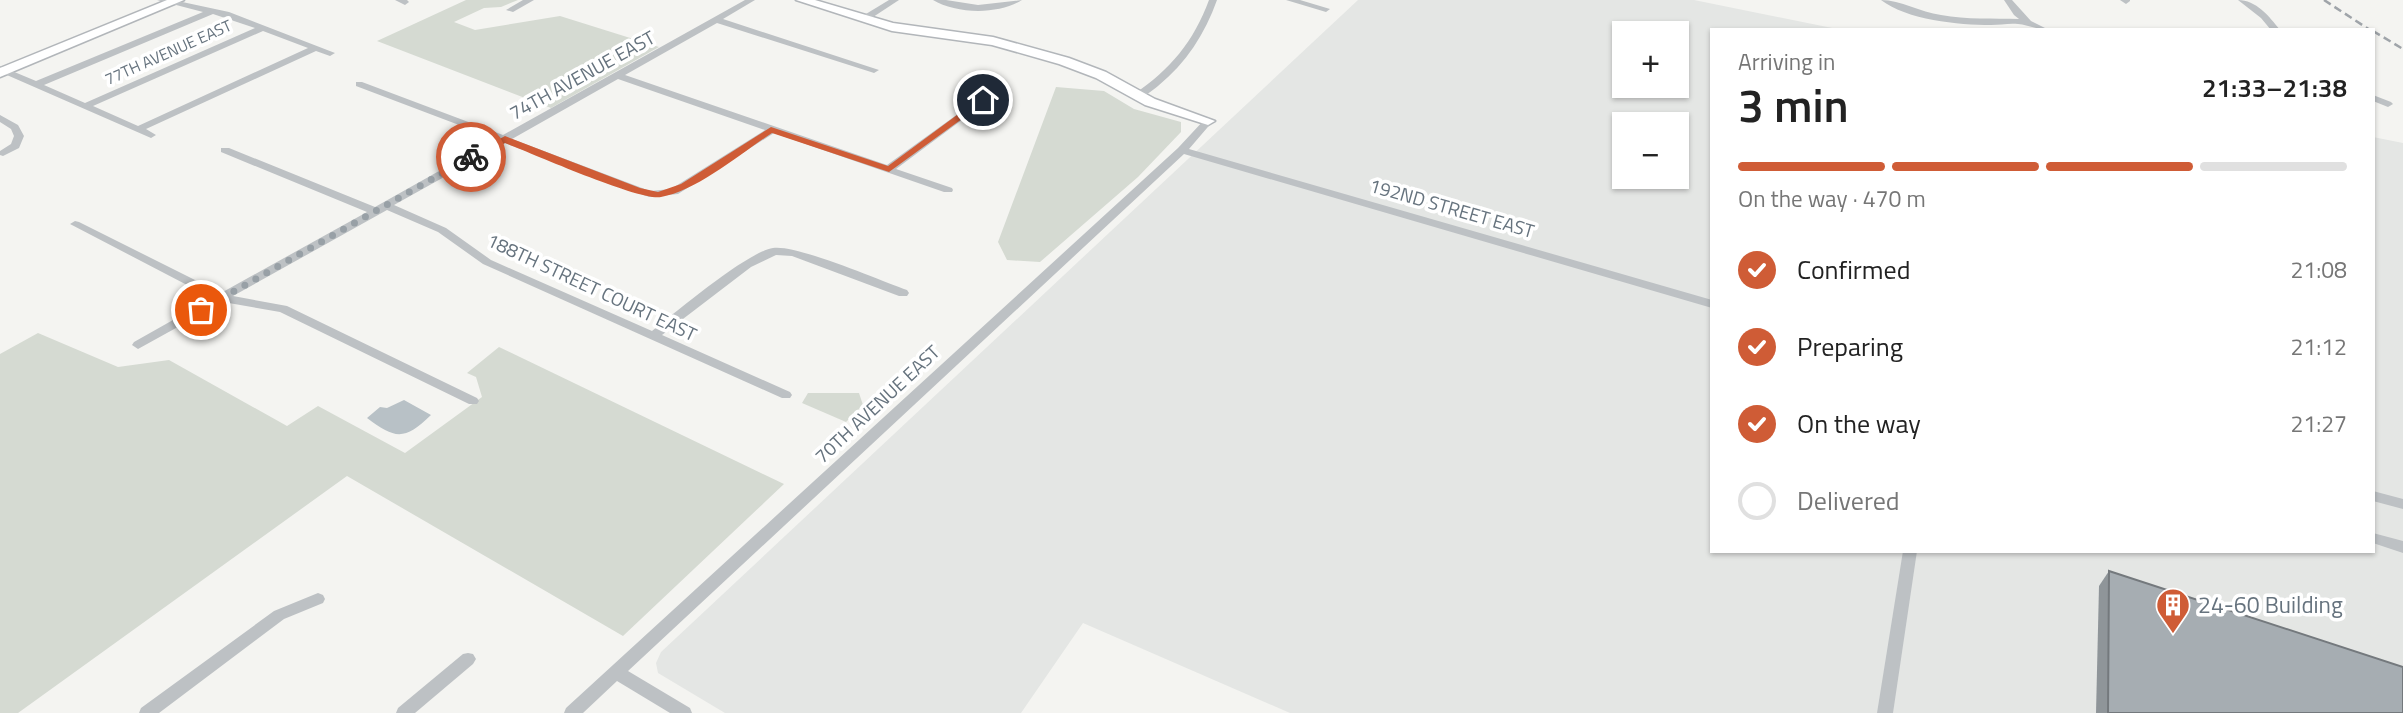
<!DOCTYPE html>
<html lang="en">
<head>
<meta charset="utf-8">
<style>
  body { margin:0; font-family:"Titillium Web",sans-serif; background:#f2f2f2; color:#222; height:100vh; display:flex; flex-direction:column; font-size:26px; white-space:nowrap }
  * { box-sizing:border-box; margin:0 }
  p { font-size:23px; color:#767676 }
  .icon { flex:none; width:38px; height:38px; fill:none; stroke:currentColor; stroke-width:2; stroke-linecap:round; stroke-linejoin:round }
  .map { position:relative; flex:1; overflow:hidden }
  .side { position:absolute; left:1710px; top:28px; width:665px; height:525px; display:flex; flex-direction:column; background:#fff; border-radius:0px; box-shadow:0 2px 5px #0004 }
  .side>* { flex:none }
  .buttons { position:absolute; left:1612px; top:21px; display:grid; gap:14px }
  .buttons a { display:grid; place-items:center; width:77px; height:77px; border-radius:0px; background:#fff; box-shadow:0 2px 5px #0004; font-size:35px }
  .pin { position:absolute; display:grid; place-items:center; width:60px; height:60px; color:#fff; margin:-30px; border:4px solid #fff; border-radius:50%; box-shadow:0 2px 7px #0007 }
  .courier { position:absolute; display:grid; place-items:center; width:70px; height:70px; margin:-35px; border:5px solid #cf5c36; border-radius:50%; background:#fff; color:#222; box-shadow:0 2px 9px #0007 }
  .head em { font-style:normal; font-weight:600 }
  .head div { display:flex; flex-direction:column-reverse }
  .head { display:flex; align-items:center; justify-content:space-between; height:119px; padding:0 28px }
  h1 { font-size:46px; font-weight:600; line-height:52px }
  .bar { display:grid; grid-template-columns:repeat(4,1fr); gap:10px 7px; align-content:center; height:84px; padding:0 28px }
  .bar i { height:9px; border-radius:5px; background:#e0e0e0 }
  .bar .selected { background:#cf5c36 }
  .bar p { grid-column:span 4 }
  ol { padding:0 28px; list-style:none }
  li { display:flex; align-items:center; gap:21px; height:77px }
  li p { margin-inline-start:auto }
  li .icon { padding:7px; border-radius:50%; background:#cf5c36; color:#fff; stroke-width:4 }
  li:last-child { color:#767676 }
  li i { width:38px; height:38px; border:4px solid #e0e0e0; border-radius:50% }
  .map>svg:first-child { display:block }
</style>
</head>
<body>
<div class="map">
<svg width="2403" height="713" viewBox="0 0 2403 713">
  <rect width="100%" height="100%" fill="#f4f4f1"/>
  <path fill="#e4e6e4" fill-rule="evenodd" d="M 1358,0 L 1694,0 L 1842,30 L 1712,30 L 1712,551 L 2373,551 L 2373,137 L 2403,143 L 2403,713 L 1290,713 L 1083,623 L 1021,713 L 725,713 L 658,673 L 656,663 L 661,652 ZM 1624,33 L 1676,33 L 1676,86 L 1624,86 ZM 1624,124 L 1676,124 L 1676,177 L 1624,177 Z"/>
  <g fill="#d5dad2">
    <path d="M 466,0 L 518,0 L 501,7 L 484,8 L 454,22 L 475,30 L 560,16 L 659,47 L 551,108 L 377,41 Z"/>
    <path d="M 1056,87 L 1104,91 L 1134,109 L 1181,122 L 1181,132 L 1138,177 L 1040,262 L 1007,260 L 998,242 Z"/>
    <path d="M 38,333 L 118,367 L 169,360 L 287,426 L 318,406 L 405,453 L 482,397 L 476,377 L 467,373 L 499,347 L 784,484 L 623,636 L 347,476 L 18,713 L 0,713 L 0,354 Z"/>
    <path d="M 808,393 L 859,393 L 863,405 L 846,422 L 802,403 Z"/>
  </g>
  <path fill="#b8c1c6" d="M 404,400 L 431,415 C 405,440 396,440 367,418 L 380,407 L 387,408 Z"/>
  <g fill="none" stroke-linecap="round" stroke-linejoin="round">
    <g stroke="#b2b6ba" stroke-width="3">
      <g id="secondary">
        <path d="M 167,0 L 184,0 L 0,77 L 0,68 Z"/>
        <path d="M 796,0 L 815,0 L 893,23 L 993,37 L 1069,58 L 1106,72 L 1155,99 L 1215,121 L 1208,125 L 1145,105 L 1096,78 L 1059,64 L 992,45 L 892,31 Z"/>
      </g>
    </g>
    <g fill="#bdc1c4" fill-rule="evenodd">
      <path d="M 157,0 L 173,0 L 229,12 L 335,53 L 330,56 L 316,51 L 146,129 L 156,135 L 151,138 L 0,72 L 0,66 L 36,81 L 203,12 ZM 213,14 L 255,28 L 85,103 L 44,85 ZM 263,31 L 308,48 L 138,126 L 93,106 Z"/>
      <path d="M 395,0 L 407,0 L 409,2 L 405,5 Z"/>
      <path d="M 523,0 L 534,0 L 513,12 L 506,10 Z"/>
      <path d="M 745,0 L 755,0 L 723,19 L 879,70 L 874,73 L 871,72 L 717,23 L 625,75 L 887,165 L 980,98 L 986,98 L 986,102 L 896,169 L 952,188 L 953,190 L 952,192 L 944,192 L 774,133 L 678,194 L 649,197 L 505,143 L 394,205 L 446,228 L 491,260 L 652,331 C 676,312 747,252 773,248 C 796,244 881,281 907,290 L 909,293 L 907,296 L 899,296 L 792,256 L 776,255 L 751,267 L 662,335 L 790,392 L 792,395 L 790,398 L 782,398 L 483,264 L 438,232 L 387,210 L 233,296 L 287,306 L 477,398 L 479,401 L 477,404 L 469,404 L 280,312 L 223,302 L 138,349 L 132,345 L 134,342 L 212,298 L 70,224 L 75,221 L 79,222 L 221,293 L 367,212 L 221,152 L 221,148 L 229,148 L 375,207 L 496,139 L 356,86 L 356,82 L 362,82 L 503,135 ZM 618,79 L 765,130 L 671,189 L 650,191 L 512,139 Z"/>
      <path d="M 889,0 L 899,0 L 867,21 L 861,21 L 861,17 Z"/>
      <path d="M 933,0 L 946,0 L 978,5 L 1022,0 C 999,15 956,14 933,0 Z"/>
      <path d="M 1209,0 L 1217,0 C 1205,34 1186,63 1158,86 C 1150,92 1143,99 1134,98 L 1134,94 C 1170,70 1194,41 1209,0 Z"/>
      <path d="M 1286,0 L 1300,0 L 1330,9 L 1326,12 Z"/>
      <path d="M 1881,0 C 1901,0 1920,12 1941,15 C 1967,20 1993,18 2019,19 L 2014,15 L 2004,0 L 2012,0 L 2031,21 L 2049,30 C 2038,30 2029,25 2018,24 C 2009,23 2000,25 1991,25 C 1958,25 1907,20 1881,0 Z"/>
      <path d="M 2120,0 L 2130,0 L 2130,1 L 2126,4 Z"/>
      <path d="M 2238,0 C 2256,0 2269,16 2280,30 L 2271,30 L 2261,18 Z"/>
      <path d="M 2373,95 L 2391,102 L 2393,104 L 2388,107 L 2373,101 Z"/>
      <path d="M 0,115 L 18,125 L 24,136 L 19,148 L 3,156 L 0,155 L 0,151 L 11,144 L 14,136 L 11,129 L 0,122 Z"/>
      <path d="M 1208,118 L 1213,121 L 1189,149 L 1712,300 L 1712,308 L 1184,154 L 628,671 L 690,708 L 692,713 L 670,713 L 617,681 L 583,713 L 564,713 L 566,708 L 1178,148 L 1205,119 Z"/>
      <path d="M 2373,491 L 2403,499 L 2403,509 L 2373,501 Z"/>
      <path d="M 2373,533 L 2403,541 L 2403,553 L 2373,543 Z"/>
      <path d="M 1903,551 L 1917,551 L 1893,713 L 1877,713 Z"/>
      <path d="M 318,593 L 323,595 L 325,599 L 323,603 L 284,619 L 159,713 L 139,713 L 141,708 L 274,611 Z"/>
      <path d="M 468,653 L 473,654 L 476,659 L 473,664 L 415,713 L 396,713 L 398,708 L 463,654 Z"/>
    </g>
    <use href="#secondary" fill="#fff" fill-rule="evenodd"/>
    <g stroke="#9fa4a9" stroke-width="2.5" stroke-dasharray="8 4.5" stroke-linecap="butt">
      <path d="M 2324,0 L 2370,30"/>
      <path d="M 2373,31 L 2403,49"/>
    </g>
  </g>
  <path fill="#8f9599" d="M 2109,571 L 2403,713 L 2096,713 L 2099,586 Z"/>
  <path fill="#a6adb2" stroke="#74797d" stroke-width="2" d="M 2109,571 L 2403,667 L 2403,713 L 2108,713 Z"/>
  <path fill="#cf5c36" d="M 980,98 L 988,100 L 889,172 L 772,133 C 741,153 697,191 661,197 C 639,201 532,153 505,143 L 475,159 L 467,157 L 505,136 L 640,188 L 658,192 L 681,184 L 771,127 L 888,166 Z"/>
  <g fill="none" stroke-linecap="round" stroke-linejoin="round">
    <path stroke="#98a0a6" stroke-width="7" stroke-dasharray="0 12.6" d="M 201,310 L 471,157"/>
  </g>
  <defs>
    <g id="building-pin" transform="scale(1.75)"><path d="M0 17L-7.5 6A9.5 9.5 0 1 1 7.5 6Z" fill="#cf5c36" stroke="#fff"/><path d="M-4-6H4V6H1V3H-1V6H-4ZM-2.5-4.3h1.7v1.8h-1.7ZM.8-4.3h1.7v1.8H.8ZM-2.5-1h1.7V.8h-1.7ZM.8-1h1.7V.8H.8Z" fill="#fff"/></g>
  </defs>
  <g fill-rule="evenodd">
    <use href="#building-pin" x="2173" y="605"/>
  </g>
  <g text-anchor="middle" stroke-width="7" stroke-linejoin="round" paint-order="stroke">
    <g font-size="16" fill="#66737e" stroke="#fff">
      <text transform="translate(168 52) rotate(-24)" y="6">77TH AVENUE EAST</text>
    </g>
    <g font-size="19" fill="#66737e" stroke="#fff">
      <text transform="translate(582 75) rotate(-29)" y="7">74TH AVENUE EAST</text>
      <text transform="translate(1452 208) rotate(16)" y="7">192ND STREET EAST</text>
      <text transform="translate(592 287) rotate(25)" y="7">188TH STREET COURT EAST</text>
      <text transform="translate(877 404) rotate(-43)" y="7">70TH AVENUE EAST</text>
    </g>
    <g font-size="23" fill="#66737e" stroke="#fff" text-anchor="start">
      <text x="2198" y="613">24-60 Building</text>
    </g>
  </g>
</svg>
<div class="buttons">
<a>+</a>
<a>−</a>
</div>
<div class="pin" style="left:201px;top:310px;background:#ea580c"><svg class="icon" aria-label="bag" viewBox="0 0 24 24"><path d="M5 8h14l-1 12H6zM9 8a3 3 0 0 1 6 0"/></svg></div>
<div class="pin" style="left:983px;top:100px;background:#1f2937"><svg class="icon" aria-label="home" viewBox="0 0 24 24"><path d="M3 11l9-7 9 7M6 9v11h12V9"/></svg></div>
<div class="courier" style="left:471px;top:157px"><svg class="icon" aria-label="bike" viewBox="0 0 24 24"><circle cx="6" cy="16" r="4"/><circle cx="18" cy="16" r="4"/><path d="M6 16l4-8h5l3 8M10 8l3 8H6M13 5h3"/></svg></div>
<section class="side">
<div class="head"><div><h1>3 min</h1><p>Arriving in</p></div><em>21:33–21:38</em></div>
<div class="bar"><i class="selected"></i><i class="selected"></i><i class="selected"></i><i></i><p>On the way · 470 m</p></div>
<ol>
<li><svg class="icon" aria-label="check" viewBox="0 0 24 24"><path d="M5 12l5 5 9-10"/></svg>Confirmed<p>21:08</p></li>
<li><svg class="icon" aria-label="check" viewBox="0 0 24 24"><path d="M5 12l5 5 9-10"/></svg>Preparing<p>21:12</p></li>
<li><svg class="icon" aria-label="check" viewBox="0 0 24 24"><path d="M5 12l5 5 9-10"/></svg>On the way<p>21:27</p></li>
<li><i></i>Delivered</li>
</ol>
</section>
</div>
</body>
</html>
